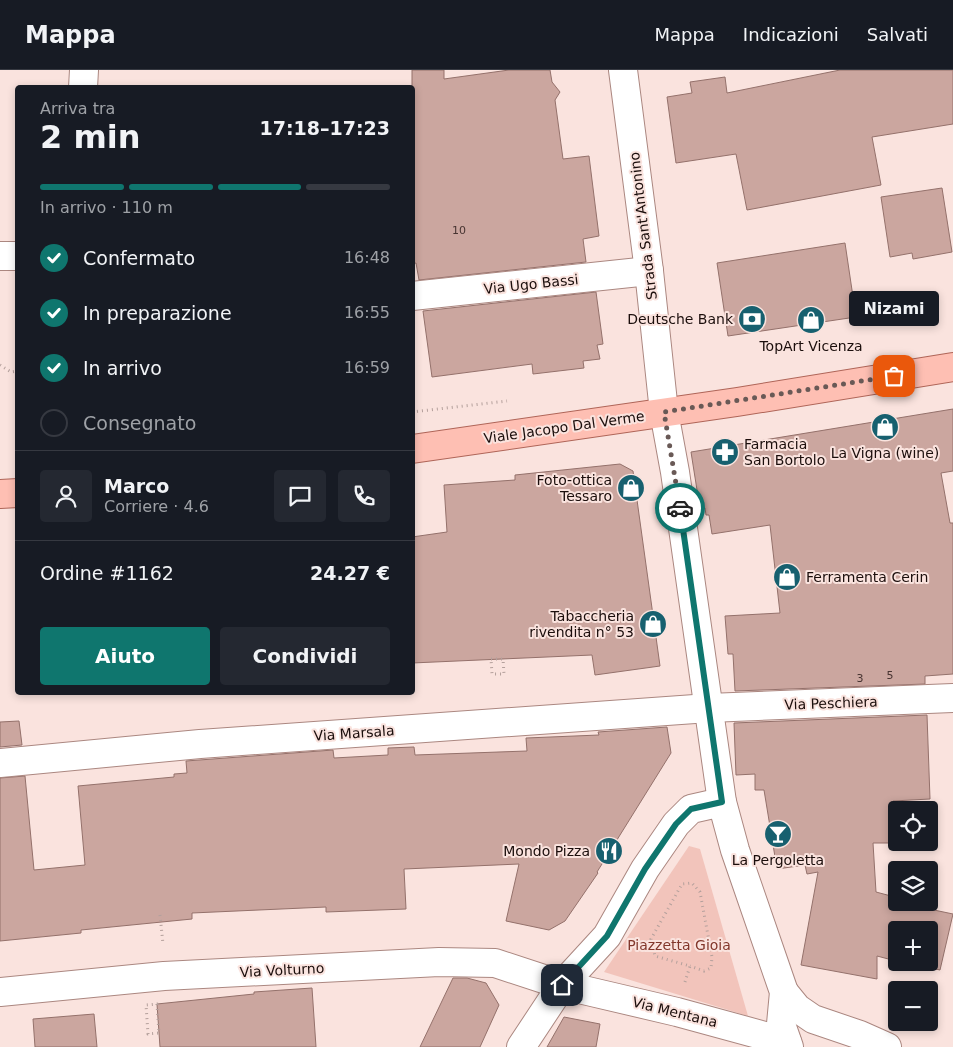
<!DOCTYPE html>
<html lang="it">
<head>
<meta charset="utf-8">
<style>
  body { margin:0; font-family:"DejaVu Sans",sans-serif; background:#242831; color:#f1f3f6; height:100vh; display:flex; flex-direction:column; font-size:19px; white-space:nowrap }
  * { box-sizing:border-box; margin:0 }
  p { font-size:16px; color:#9ea1a6 }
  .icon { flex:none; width:28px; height:28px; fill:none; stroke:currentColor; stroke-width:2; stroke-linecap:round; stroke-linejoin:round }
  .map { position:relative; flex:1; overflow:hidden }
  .details { position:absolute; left:15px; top:15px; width:400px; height:610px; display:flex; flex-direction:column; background:#171b24; border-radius:5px; box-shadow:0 2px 8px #0003 }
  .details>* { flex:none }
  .fabs { position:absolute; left:888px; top:731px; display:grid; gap:10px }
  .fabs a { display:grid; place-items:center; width:50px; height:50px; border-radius:5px; background:#171b24; box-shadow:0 2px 8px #0003; font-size:25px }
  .pin { position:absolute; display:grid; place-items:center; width:42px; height:42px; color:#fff; margin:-21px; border-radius:10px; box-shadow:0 2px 8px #0006 }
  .courier { position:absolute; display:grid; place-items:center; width:50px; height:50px; margin:-25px; border:4px solid #0f766e; border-radius:50%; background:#fff; color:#222; box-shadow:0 1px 6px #0007 }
  .bubble { position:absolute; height:35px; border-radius:5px; background:#171b24; box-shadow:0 2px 8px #0003; font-size:16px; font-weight:600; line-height:35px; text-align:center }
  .overview em { font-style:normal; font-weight:600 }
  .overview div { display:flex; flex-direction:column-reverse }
  .overview { display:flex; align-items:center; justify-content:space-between; height:85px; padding:0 25px }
  h1 { font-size:32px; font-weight:600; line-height:38px }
  .bar { display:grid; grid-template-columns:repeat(4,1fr); gap:8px 5px; align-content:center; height:60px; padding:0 25px }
  .bar i { height:6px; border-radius:4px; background:#363941 }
  .bar .selected { background:#0f766e }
  .bar p { grid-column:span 4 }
  .line { display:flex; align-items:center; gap:12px; padding:0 25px; border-top:1px solid #363941 }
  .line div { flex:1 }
  .round { display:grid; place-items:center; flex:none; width:52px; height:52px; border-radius:5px; background:#242831 }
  ol { padding:0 25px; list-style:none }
  li { display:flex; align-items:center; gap:15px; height:55px }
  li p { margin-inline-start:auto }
  li .icon { padding:5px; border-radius:50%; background:#0f766e; color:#fff; stroke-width:4 }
  li:last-child { color:#9ea1a6 }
  li i { width:28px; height:28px; border:2px solid #363941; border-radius:50% }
  .cta { display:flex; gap:10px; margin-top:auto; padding:10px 25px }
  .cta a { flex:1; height:58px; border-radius:5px; background:#0f766e; color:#fff; font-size:20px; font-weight:600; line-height:58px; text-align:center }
  .cta a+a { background:#242831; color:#f1f3f6 }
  header { display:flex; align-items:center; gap:30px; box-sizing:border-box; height:70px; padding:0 25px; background:#171b24; border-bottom:1px solid #363941 }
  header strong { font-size:24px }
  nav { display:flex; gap:28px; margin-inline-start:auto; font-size:18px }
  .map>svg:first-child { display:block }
</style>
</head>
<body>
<header>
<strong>Mappa</strong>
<nav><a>Mappa</a><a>Indicazioni</a><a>Salvati</a></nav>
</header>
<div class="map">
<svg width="953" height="977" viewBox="0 0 953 977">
  <rect width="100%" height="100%" fill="#fae3de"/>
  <path fill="#f2c4bb" d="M 689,776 L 700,779 L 748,946 L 604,902 Z"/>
  <g fill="#cba69f" stroke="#94716b">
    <path d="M 412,0 L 444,0 L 444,9 L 509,0 L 550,0 L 552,12 L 560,22 L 555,30 L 563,89 L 589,86 L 599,166 L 583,169 L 586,192 L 419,210 L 416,193 L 412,194 Z"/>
    <path d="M 840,0 L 953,0 L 953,54 L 872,67 L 881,115 L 747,140 L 736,84 L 676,93 L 667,27 L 692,23 L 690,12 L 725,7 L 727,23 Z"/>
    <path d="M 942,118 L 952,182 L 913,189 L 912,183 L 890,187 L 881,127 Z"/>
    <path d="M 845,173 L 856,247 L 728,266 L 717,193 Z"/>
    <path d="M 596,222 L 603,274 L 597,275 L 600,289 L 583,291 L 584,298 L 533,304 L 532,294 L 432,307 L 423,241 Z"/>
    <path d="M 953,339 L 953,401 L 941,403 L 950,453 L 953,453 L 953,604 L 925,606 L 925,614 L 735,621 L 733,584 L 728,584 L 725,546 L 780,543 L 770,455 L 712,464 L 709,445 L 706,445 L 705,438 L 700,439 L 691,382 Z"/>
    <path d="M 620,394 L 633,401 L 660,596 L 595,605 L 592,585 L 412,593 L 412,467 L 447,462 L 444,415 L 515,410 L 515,405 Z"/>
    <path d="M 927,645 L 930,729 L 893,731 L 894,773 L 873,773 L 876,822 L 891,826 L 890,830 L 896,832 L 953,844 L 940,900 L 905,892 L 929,892 L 929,860 L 896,860 L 896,891 L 877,886 L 877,909 L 801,895 L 818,802 L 807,804 L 805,795 L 777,799 L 764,720 L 755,720 L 755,704 L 736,705 L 734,653 Z"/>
    <path d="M 19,651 L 22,675 L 0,677 L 0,652 Z"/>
    <path d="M 667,657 L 671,683 L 597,802 L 598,803 L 565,851 L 549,860 L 506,851 L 519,794 L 404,799 L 406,839 L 326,842 L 326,837 L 192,843 L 192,849 L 81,860 L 81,863 L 0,871 L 0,708 L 25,706 L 34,800 L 85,795 L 78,716 L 174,707 L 174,704 L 187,703 L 186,691 L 333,680 L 334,688 L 388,685 L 388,678 L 414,677 L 415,685 L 527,681 L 526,668 L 599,665 L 598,662 Z"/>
    <path d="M 453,908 L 467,908 L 486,913 L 499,935 L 480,977 L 420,977 Z"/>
    <path d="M 312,918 L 316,977 L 160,977 L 157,934 L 254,924 L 254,922 Z"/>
    <path d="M 94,944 L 97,977 L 35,977 L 33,949 Z"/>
    <path d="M 564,947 L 600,954 L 596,977 L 547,977 Z"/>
  </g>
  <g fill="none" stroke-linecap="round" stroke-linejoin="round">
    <g stroke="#ab8780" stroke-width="30">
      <g id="street">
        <path d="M 83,18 L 84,0"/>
        <path d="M 0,186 L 18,186"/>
        <path d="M 412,226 L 649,201"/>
        <path d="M 664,342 L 675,402 L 722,732 L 735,780 L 784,922 L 781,954 L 789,977"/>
        <path d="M 0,693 L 200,674 L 709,638 L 953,628"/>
        <path d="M 0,922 L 164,906 L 439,892 L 495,893 L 562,915 L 677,942 L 787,972"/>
        <path d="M 784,922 L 797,938 L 813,949 L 860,965 L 887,977"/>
        <path d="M 521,977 L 562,915 L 607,866 L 645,799 L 676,754 L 691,739 L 722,732"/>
      </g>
    </g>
    <g stroke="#ab8780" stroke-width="30">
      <path id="secondary" d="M 623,0 L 649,201 L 664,342"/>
    </g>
    <g stroke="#af6558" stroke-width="30">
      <g id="primary">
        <path d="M 412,379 L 737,332 L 953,297"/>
        <path d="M 0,424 L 18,423"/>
      </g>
    </g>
    <g stroke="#b4a09c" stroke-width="3" stroke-dasharray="1 4" stroke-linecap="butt">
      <path d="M 0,295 L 11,302 L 18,301"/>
      <path d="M 412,342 L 507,331"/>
      <path d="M 491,589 L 503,589 L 504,604 L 492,604 Z"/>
      <path d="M 160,845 L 163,874"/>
      <path d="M 685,912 L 690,896 L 655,886 L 651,869 L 682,814 L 692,813 L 700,822 L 712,887 L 711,898 L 704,901 L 690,896"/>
      <path d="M 157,934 L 159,963 L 148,964 L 146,935 Z"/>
    </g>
    <use href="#street" stroke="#fff" stroke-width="28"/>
    <use href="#secondary" stroke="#fff" stroke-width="28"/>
    <use href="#primary" stroke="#febfb3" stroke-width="28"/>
  </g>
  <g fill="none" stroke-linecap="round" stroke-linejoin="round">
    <path stroke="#695956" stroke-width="5" stroke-dasharray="0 9" d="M 680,438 L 664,342 L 894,306"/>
    <path stroke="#0f766e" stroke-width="6" d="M 562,915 L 607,866 L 645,799 L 676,754 L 691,739 L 722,732 L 680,438"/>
  </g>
  <defs>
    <g id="bank-disc" transform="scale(1.4375)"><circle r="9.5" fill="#17606f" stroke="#fae3de"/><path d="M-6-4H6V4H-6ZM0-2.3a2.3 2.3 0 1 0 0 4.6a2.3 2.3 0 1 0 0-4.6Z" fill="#fff"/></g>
    <g id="shop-disc" transform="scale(1.4375)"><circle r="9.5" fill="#17606f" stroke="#fae3de"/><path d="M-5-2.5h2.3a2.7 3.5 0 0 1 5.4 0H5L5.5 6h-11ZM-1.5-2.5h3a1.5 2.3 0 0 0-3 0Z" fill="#fff"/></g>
    <g id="pharmacy-disc" transform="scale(1.4375)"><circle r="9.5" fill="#17606f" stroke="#fae3de"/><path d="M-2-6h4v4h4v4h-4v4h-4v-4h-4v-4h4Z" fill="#fff"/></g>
    <g id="bar-disc" transform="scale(1.4375)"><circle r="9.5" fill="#17606f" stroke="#fae3de"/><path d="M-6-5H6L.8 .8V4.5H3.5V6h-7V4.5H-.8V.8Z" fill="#fff"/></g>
    <g id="restaurant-disc" transform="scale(1.4375)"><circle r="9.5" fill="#17606f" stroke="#fae3de"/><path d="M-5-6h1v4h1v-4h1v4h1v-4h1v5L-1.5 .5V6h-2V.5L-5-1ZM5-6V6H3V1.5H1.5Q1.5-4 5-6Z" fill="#fff"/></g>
  </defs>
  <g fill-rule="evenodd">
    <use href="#bank-disc" x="752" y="249"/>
    <use href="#shop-disc" x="811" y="250"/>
    <use href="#shop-disc" x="885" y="357"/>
    <use href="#pharmacy-disc" x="725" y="382"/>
    <use href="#shop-disc" x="631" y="418"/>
    <use href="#shop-disc" x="787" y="507"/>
    <use href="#shop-disc" x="653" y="554"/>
    <use href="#bar-disc" x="778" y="764"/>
    <use href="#restaurant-disc" x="609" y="781"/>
  </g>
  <g text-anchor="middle" stroke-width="4" stroke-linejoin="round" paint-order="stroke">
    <g font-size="11" fill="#473431">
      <text x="459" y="164">10</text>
      <text x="890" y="609">5</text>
      <text x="860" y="612">3</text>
    </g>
    <g font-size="14" fill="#1b0e0c" stroke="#fae3de">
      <text transform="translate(643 156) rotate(-97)" y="5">Strada Sant'Antonino</text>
      <text transform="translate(531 214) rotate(-6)" y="5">Via Ugo Bassi</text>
      <text transform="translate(564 357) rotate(-8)" y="5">Viale Jacopo Dal Verme</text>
      <text transform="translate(831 633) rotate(-2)" y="5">Via Peschiera</text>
      <text transform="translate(354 663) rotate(-4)" y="5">Via Marsala</text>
      <text transform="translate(282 900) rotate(-3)" y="5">Via Volturno</text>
      <text transform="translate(675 942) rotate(14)" y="5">Via Mentana</text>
    </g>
    <g font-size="14" fill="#1b0e0c" stroke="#fae3de" text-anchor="end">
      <text x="733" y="254">Deutsche Bank</text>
      <text x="811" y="281" text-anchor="middle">TopArt Vicenza</text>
      <text x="744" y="379" text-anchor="start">Farmacia<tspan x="744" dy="16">San Bortolo</tspan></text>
      <text x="885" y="388" text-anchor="middle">La Vigna (wine)</text>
      <text x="612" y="415">Foto-ottica<tspan x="612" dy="16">Tessaro</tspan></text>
      <text x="806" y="512" text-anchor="start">Ferramenta Cerin</text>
      <text x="634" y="551">Tabaccheria<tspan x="634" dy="16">rivendita n° 53</tspan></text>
      <text x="590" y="786">Mondo Pizza</text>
      <text x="778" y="795" text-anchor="middle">La Pergoletta</text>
    </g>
    <g font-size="14" fill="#82372b" stroke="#fae3de">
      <text x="679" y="880">Piazzetta Gioia</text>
    </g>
  </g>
</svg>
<div class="fabs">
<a><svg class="icon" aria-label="locate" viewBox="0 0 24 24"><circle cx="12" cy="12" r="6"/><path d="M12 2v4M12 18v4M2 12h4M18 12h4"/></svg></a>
<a><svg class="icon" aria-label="layers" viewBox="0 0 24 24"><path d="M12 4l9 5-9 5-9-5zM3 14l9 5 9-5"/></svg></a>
<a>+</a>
<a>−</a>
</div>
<div class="pin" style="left:894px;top:306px;background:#ea580c"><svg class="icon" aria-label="bag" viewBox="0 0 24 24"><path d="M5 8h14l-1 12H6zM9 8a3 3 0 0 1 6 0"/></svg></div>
<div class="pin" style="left:562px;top:915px;background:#1f2937"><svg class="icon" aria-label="home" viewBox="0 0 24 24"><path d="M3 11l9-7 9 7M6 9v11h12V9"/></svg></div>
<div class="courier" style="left:680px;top:438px"><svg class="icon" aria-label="car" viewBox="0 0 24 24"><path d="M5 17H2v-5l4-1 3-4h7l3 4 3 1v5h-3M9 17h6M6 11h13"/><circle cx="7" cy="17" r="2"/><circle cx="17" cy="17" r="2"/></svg></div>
<div class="bubble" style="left:849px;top:221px;width:90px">Nizami</div>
<section class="details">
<div class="overview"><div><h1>2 min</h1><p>Arriva tra</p></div><em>17:18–17:23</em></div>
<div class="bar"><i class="selected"></i><i class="selected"></i><i class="selected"></i><i></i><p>In arrivo · 110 m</p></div>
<ol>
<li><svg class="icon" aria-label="check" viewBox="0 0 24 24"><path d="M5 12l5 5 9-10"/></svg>Confermato<p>16:48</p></li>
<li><svg class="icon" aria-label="check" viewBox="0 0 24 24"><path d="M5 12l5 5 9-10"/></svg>In preparazione<p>16:55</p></li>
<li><svg class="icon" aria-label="check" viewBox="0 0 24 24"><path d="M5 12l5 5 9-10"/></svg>In arrivo<p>16:59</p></li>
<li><i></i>Consegnato</li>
</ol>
<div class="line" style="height:90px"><a class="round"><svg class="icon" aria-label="person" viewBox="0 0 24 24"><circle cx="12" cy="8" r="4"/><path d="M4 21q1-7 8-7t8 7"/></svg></a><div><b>Marco</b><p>Corriere · 4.6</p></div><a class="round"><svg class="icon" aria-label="chat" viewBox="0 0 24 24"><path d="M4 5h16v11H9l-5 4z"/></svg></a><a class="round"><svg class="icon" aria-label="phone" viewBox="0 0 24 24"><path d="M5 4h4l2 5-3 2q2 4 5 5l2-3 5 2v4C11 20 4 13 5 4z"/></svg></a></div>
<div class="line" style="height:65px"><div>Ordine #1162</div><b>24.27 €</b></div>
<div class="cta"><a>Aiuto</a><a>Condividi</a></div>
</section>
</div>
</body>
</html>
